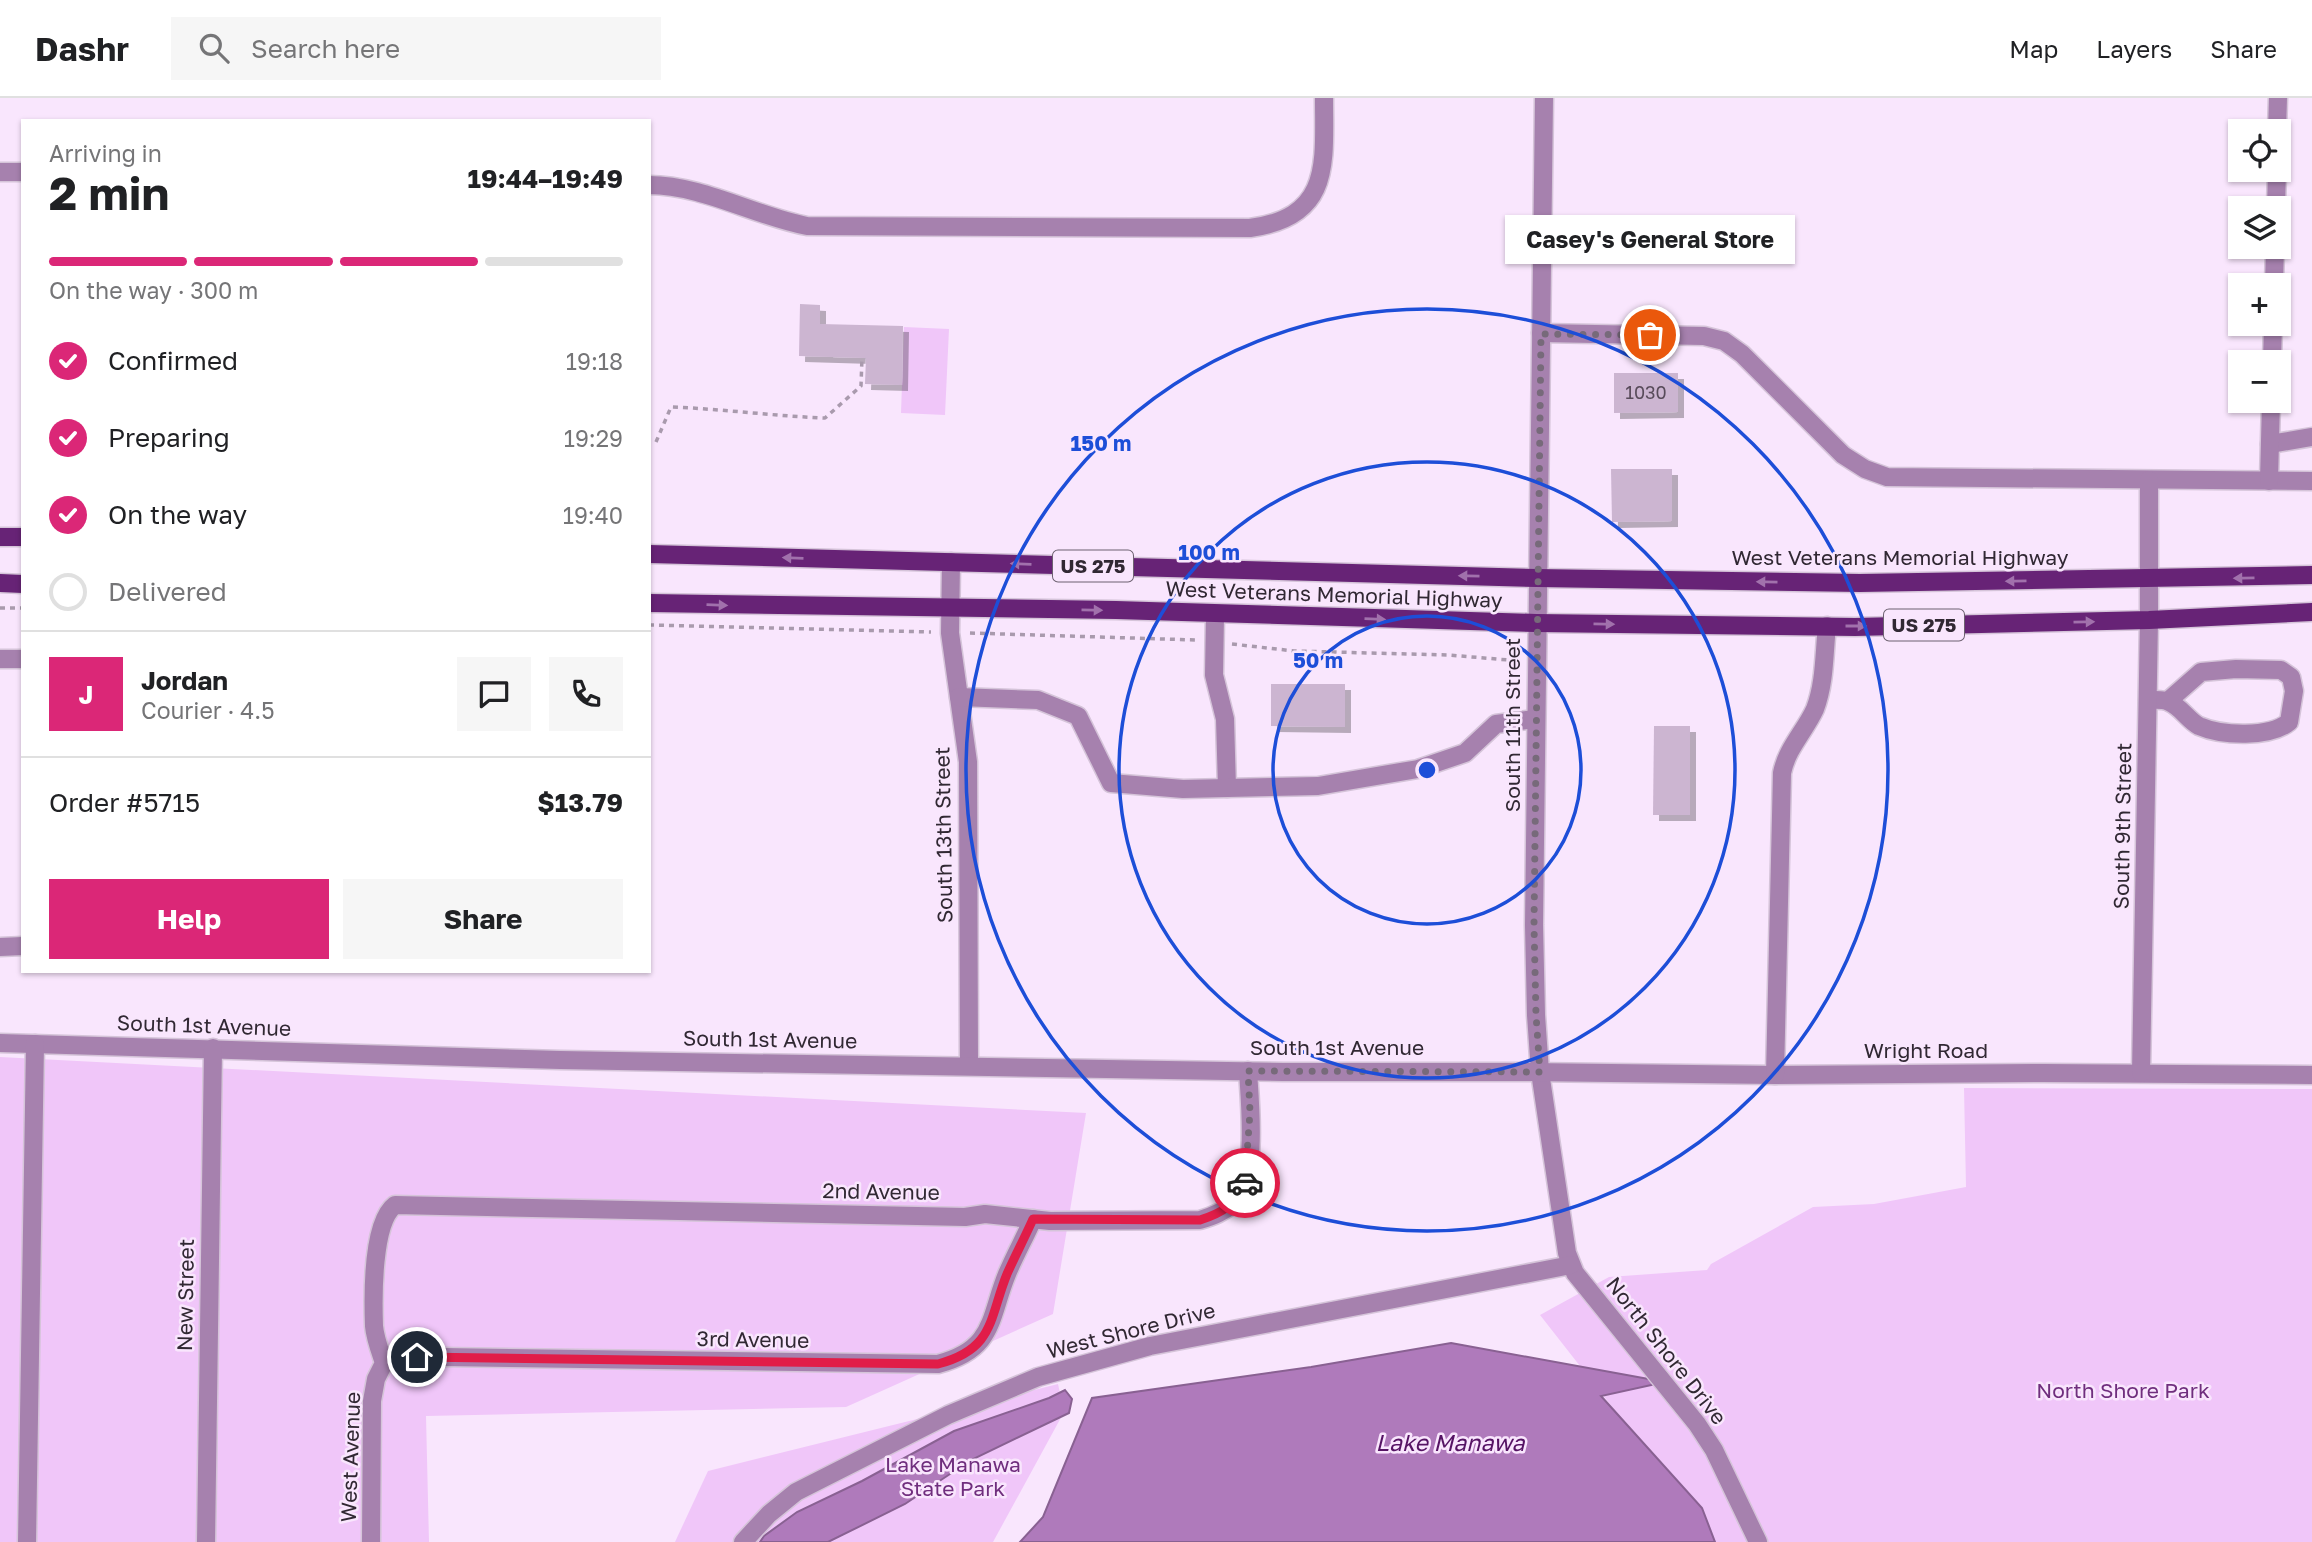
<!DOCTYPE html>
<html lang="en">
<head>
<meta charset="utf-8">
<style>
  body { margin:0; font-family:"Golos Text",sans-serif; background:#f6f6f6; color:#202124; height:100vh; display:flex; flex-direction:column; font-size:26px; white-space:nowrap }
  * { box-sizing:border-box; margin:0 }
  p { font-size:23px; color:#757577 }
  .icon { flex:none; width:38px; height:38px; fill:none; stroke:currentColor; stroke-width:2; stroke-linecap:round; stroke-linejoin:round }
  .map { position:relative; flex:1; overflow:hidden }
  .details { position:absolute; left:21px; top:21px; width:630px; height:854px; display:flex; flex-direction:column; background:#fff; border-radius:0px; box-shadow:0 2px 5px #0004 }
  .details>* { flex:none }
  .controls { position:absolute; left:2228px; top:21px; display:grid; gap:14px }
  .controls a { display:grid; place-items:center; width:63px; height:63px; border-radius:0px; background:#fff; box-shadow:0 2px 5px #0004; font-size:35px }
  .pin { position:absolute; display:grid; place-items:center; width:60px; height:60px; color:#fff; margin:-30px; border:4px solid #fff; border-radius:50%; box-shadow:0 2px 7px #0007 }
  .courier { position:absolute; display:grid; place-items:center; width:70px; height:70px; margin:-35px; border:5px solid #e11d48; border-radius:50%; background:#fff; color:#222; box-shadow:0 2px 9px #0007 }
  .bubble { position:absolute; height:49px; border-radius:0px; background:#fff; box-shadow:0 2px 5px #0004; font-size:23px; font-weight:700; line-height:49px; text-align:center }
  .head em { font-style:normal; font-weight:700 }
  .head div { display:flex; flex-direction:column-reverse }
  .head { display:flex; align-items:center; justify-content:space-between; height:119px; padding:0 28px }
  h1 { font-size:46px; font-weight:700; line-height:52px }
  .bar { display:grid; grid-template-columns:repeat(4,1fr); gap:10px 7px; align-content:center; height:84px; padding:0 28px }
  .bar i { height:9px; border-radius:5px; background:#e0e0e0 }
  .bar .on { background:#db2777 }
  .bar p { grid-column:span 4 }
  .line { display:flex; align-items:center; gap:18px; padding:0 28px; border-top:2px solid #e0e0e0 }
  .line div { flex:1 }
  .round { display:grid; place-items:center; flex:none; width:74px; height:74px; border-radius:0px; background:#f6f6f6 }
  ol { padding:0 28px; list-style:none }
  li { display:flex; align-items:center; gap:21px; height:77px }
  li p { margin-inline-start:auto }
  li .icon { padding:7px; border-radius:50%; background:#db2777; color:#fff; stroke-width:4 }
  li:last-child { color:#757577 }
  li i { width:38px; height:38px; border:4px solid #e0e0e0; border-radius:50% }
  .button { display:flex; gap:14px; margin-top:auto; padding:14px 28px }
  .button a { flex:1; height:80px; border-radius:0px; background:#db2777; color:#fff; font-size:28px; font-weight:700; line-height:80px; text-align:center }
  .button a+a { background:#f6f6f6; color:#202124 }
  header { display:flex; align-items:center; gap:42px; box-sizing:border-box; height:98px; padding:0 35px; background:#fff; border-bottom:2px solid #e0e0e0 }
  header strong { font-size:33px }
  nav { display:flex; gap:38px; margin-inline-start:auto; font-size:24px }
  .search { width:490px; height:63px; background:#f6f6f6; display:flex; align-items:center; gap:18px; box-sizing:border-box; padding:0 24px; border-radius:0px; color:#757577; font-size:26px }
  .map>svg:first-child { display:block }
</style>
</head>
<body>
<header>
<strong>Dashr</strong>
<div class="search"><svg class="icon" aria-label="search" viewBox="0 0 24 24"><circle cx="10" cy="10" r="6"/><path d="M15 15l6 6"/></svg>Search here</div>
<nav><a>Map</a><a>Layers</a><a>Share</a></nav>
</header>
<div class="map">
<svg width="2312" height="1444" viewBox="0 0 2312 1444">
  <defs>
    <filter id="shadow"><feDropShadow dx="6" dy="6" stdDeviation="0" flood-color="#0004"/></filter>
  </defs>
  <rect width="100%" height="100%" fill="#f9e6fd"/>
  <g fill="#f0c6f9">
    <path d="M 904,229 L 949,231 L 945,317 L 901,315 Z"/>
    <path d="M 0,959 L 1086,1015 L 1053,1216 L 846,1309 L 426,1318 L 429,1444 L 0,1444 Z"/>
    <path d="M 1964,990 L 2312,991 L 2312,1444 L 1701,1444 L 1616,1314 L 1540,1217 L 1609,1179 L 1707,1172 L 1711,1166 L 1813,1109 L 1874,1106 L 1966,1089 Z"/>
    <path d="M 1058,1286 L 1064,1314 L 993,1444 L 675,1444 L 708,1373 Z"/>
  </g>
  <g fill="#af7abb" stroke="#896192" stroke-width="2">
    <path d="M 1451,1245 L 1665,1284 L 1601,1298 L 1702,1410 L 1715,1444 L 1020,1444 L 1043,1419 L 1092,1300 L 1311,1269 Z"/>
    <path d="M 1065,1292 L 1072,1301 L 1069,1315 L 971,1362 L 905,1406 L 828,1444 L 760,1444 L 764,1438 L 797,1414 L 862,1383 L 954,1333 L 1049,1300 Z"/>
  </g>
  <g fill="#ccb5d1" filter="url(#shadow)">
    <path d="M 800,206 L 820,207 L 820,226 L 903,228 L 902,287 L 865,286 L 866,260 L 799,258 Z"/>
    <path d="M 1614,275 L 1678,275 L 1678,314 L 1614,315 Z"/>
    <path d="M 1611,371 L 1672,371 L 1672,423 L 1612,424 Z"/>
    <path d="M 1271,586 L 1345,586 L 1345,629 L 1271,628 Z"/>
    <path d="M 1654,628 L 1690,628 L 1690,717 L 1653,717 Z"/>
  </g>
  <g fill="none" stroke-linecap="round" stroke-linejoin="round">
    <g stroke="#d5c4d9" stroke-width="21">
      <g id="minor">
        <path d="M 1544,0 L 1534,827 L 1536,917 L 1540,974 L 1567,1155 L 1575,1175 L 1697,1326 L 1714,1352 L 1758,1444"/>
        <path d="M 2277,33 L 2278,0"/>
        <path d="M 0,74 L 23,74"/>
        <path d="M 649,87 C 702,87 755,118 807,128 L 1250,130 C 1332,119 1324,65 1324,0"/>
        <path d="M 2276,110 L 2277,72"/>
        <path d="M 2274,187 L 2275,149"/>
        <path d="M 1541,235 L 1704,238 L 1724,243 L 1742,256 L 1843,357 L 1865,371 L 1887,379 L 2312,383"/>
        <path d="M 2272,264 L 2273,226"/>
        <path d="M 2270,346 L 2312,339"/>
        <path d="M 2269,383 L 2271,303"/>
        <path d="M 951,464 L 950,535 L 968,664 L 969,967"/>
        <path d="M 1215,517 L 1214,577 L 1225,621 L 1227,690"/>
        <path d="M 0,561 L 23,561"/>
        <path d="M 959,599 L 1038,602 L 1078,618 L 1111,685 L 1183,691 L 1318,688 L 1418,671 L 1465,655 L 1496,626 L 1535,621"/>
        <path d="M 2148,602 C 2154,602 2164,601 2169,604 C 2181,609 2188,622 2199,628 C 2222,638 2270,640 2289,624 L 2294,593 L 2291,579 L 2281,572 L 2236,571 L 2201,574 L 2168,603"/>
        <path d="M 0,849 L 23,848"/>
        <path d="M 0,945 L 560,962 L 1283,974 L 1529,974 L 1775,977 L 2044,975 L 2312,977"/>
        <path d="M 2141,975 L 2149,522 L 2149,382"/>
        <path d="M 1775,977 L 1782,675 C 1787,650 1805,633 1815,611 C 1825,585 1824,555 1827,528"/>
        <path d="M 384,1265 L 417,1259 L 443,1259 L 938,1266 C 995,1251 989,1220 1007,1176 C 1015,1157 1025,1139 1033,1121"/>
        <path d="M 27,1444 L 35,946"/>
        <path d="M 206,1444 L 213,950"/>
        <path d="M 371,1444 L 372,1303 L 376,1281 L 384,1265 C 380,1253 375,1240 374,1228 C 373,1200 372,1124 395,1107 L 965,1119 L 985,1116 L 1050,1123 L 1200,1122 C 1213,1118 1224,1114 1234,1105 C 1258,1081 1250,1006 1248,973"/>
        <path d="M 743,1444 L 769,1416 L 796,1394 L 948,1317 L 1038,1279 L 1150,1248 L 1571,1167"/>
      </g>
    </g>
    <g stroke="#d5c4d9" stroke-width="21">
      <g id="major">
        <path d="M 0,439 L 23,439"/>
        <path d="M 649,456 L 1537,480 L 1860,485 L 2312,477"/>
        <path d="M 0,485 L 23,486"/>
        <path d="M 649,505 L 1116,512 L 1536,525 L 1855,529 L 2149,522 L 2312,514"/>
      </g>
    </g>
    <g stroke="#a99aad" stroke-width="3.5" stroke-dasharray="5 5" stroke-linecap="butt">
      <path d="M 656,344 L 671,309 C 723,311 773,318 825,320 L 861,288 L 862,259"/>
      <path d="M 0,510 L 23,510"/>
      <path d="M 649,527 L 931,534"/>
      <path d="M 970,535 L 1196,542"/>
      <path d="M 1232,546 L 1294,553 L 1448,557 L 1521,563"/>
    </g>
    <use href="#minor" stroke="#a681ae" stroke-width="18"/>
    <use href="#major" stroke="#672376" stroke-width="18"/>
  </g>
  <defs><path id="oneway-solid" d="M-6-.8H1V-3.2L6.5 0L1 3.2V.8H-6Z" transform="scale(1.75)"/></defs>
  <g fill="#a171ac">
    <use href="#oneway-solid" transform="translate(793 460) rotate(-178)"/>
    <use href="#oneway-solid" transform="translate(1021 466) rotate(-178)"/>
    <use href="#oneway-solid" transform="translate(1469 478) rotate(-179)"/>
    <use href="#oneway-solid" transform="translate(2244 480) rotate(179)"/>
    <use href="#oneway-solid" transform="translate(2016 483) rotate(179)"/>
    <use href="#oneway-solid" transform="translate(1767 484) rotate(-179)"/>
    <use href="#oneway-solid" transform="translate(717 507) rotate(2)"/>
    <use href="#oneway-solid" transform="translate(1092 512) rotate(1)"/>
    <use href="#oneway-solid" transform="translate(1375 521) rotate(2)"/>
    <use href="#oneway-solid" transform="translate(2084 524) rotate(-1)"/>
    <use href="#oneway-solid" transform="translate(1604 526) rotate(1)"/>
    <use href="#oneway-solid" transform="translate(1856 528)"/>
  </g>
  <g fill="none" stroke-linecap="round" stroke-linejoin="round">
    <path stroke="#776a7a" stroke-width="7" stroke-dasharray="0 12.6" d="M 1245,1085 L 1250,1014 L 1248,973 L 1540,974 L 1536,917 L 1534,827 L 1541,236 L 1650,237"/>
    <path stroke="#e11d48" stroke-width="9" d="M 417,1259 L 938,1266 C 995,1251 989,1220 1007,1176 C 1015,1158 1025,1139 1033,1121 L 1200,1122 C 1222,1115 1237,1106 1245,1085"/>
  </g>
  <g fill="none" stroke="#1d4ed8" stroke-width="3.5">
    <circle cx="1427" cy="672" r="154"/>
    <circle cx="1427" cy="672" r="308"/>
    <circle cx="1427" cy="672" r="461"/>
  </g>
  <g text-anchor="middle" stroke-width="5" stroke-linejoin="round" paint-order="stroke">
    <g font-size="18" fill="#584b5a">
      <text x="1646" y="301">1030</text>
    </g>
    <g fill="#f9e6fd" stroke="#6d6170" stroke-width="2">
      <rect x="1053" y="452.5" width="80" height="31" rx="5"/>
      <rect x="1884" y="511.5" width="80" height="31" rx="5"/>
    </g>
    <g font-size="19" font-weight="bold" fill="#312833">
      <text x="1093" y="475">US 275</text>
      <text x="1924" y="534">US 275</text>
    </g>
    <g font-size="21" fill="#312833" stroke="#f9e6fd">
      <text x="1900" y="467">West Veterans Memorial Highway</text>
      <text transform="translate(1334 497) rotate(2)" y="7">West Veterans Memorial Highway</text>
      <text transform="translate(1513 627) rotate(-90)" y="7">South 11th Street</text>
      <text transform="translate(2123 728) rotate(-89)" y="7">South 9th Street</text>
      <text transform="translate(944 737) rotate(-91)" y="7">South 13th Street</text>
      <text transform="translate(204 928) rotate(2)" y="7">South 1st Avenue</text>
      <text transform="translate(770 942) rotate(1)" y="7">South 1st Avenue</text>
      <text x="1337" y="957">South 1st Avenue</text>
      <text x="1926" y="960">Wright Road</text>
      <text transform="translate(881 1094) rotate(1)" y="7">2nd Avenue</text>
      <text transform="translate(186 1197) rotate(-89)" y="7">New Street</text>
      <text transform="translate(1131 1233) rotate(-14)" y="7">West Shore Drive</text>
      <text transform="translate(753 1242) rotate(1)" y="7">3rd Avenue</text>
      <text transform="translate(1666 1253) rotate(52)" y="7">North Shore Drive</text>
      <text transform="translate(351 1359) rotate(-88)" y="7">West Avenue</text>
    </g>
    <g font-size="21" fill="#702e7e" stroke="#f9e6fd">
      <text x="2123" y="1300">North Shore Park</text>
      <text x="953" y="1374">Lake Manawa<tspan x="953" dy="24">State Park</tspan></text>
    </g>
    <g font-size="23" font-style="italic" fill="#561364" stroke="#f9e6fd">
      <text x="1450" y="1353">Lake Manawa</text>
    </g>
  </g>
  <circle cx="1427" cy="672" r="10" fill="#1d4ed8" stroke="#f9e6fd" stroke-width="3.5"/>
  <g font-size="21" text-anchor="middle" font-weight="bold" fill="#1d4ed8" stroke="#f9e6fd" stroke-width="5" stroke-linejoin="round" paint-order="stroke">
    <text x="1101" y="353">150 m</text>
    <text x="1209" y="462">100 m</text>
    <text x="1318" y="570">50 m</text>
  </g>
</svg>
<div class="controls">
<a><svg class="icon" aria-label="locate" viewBox="0 0 24 24"><circle cx="12" cy="12" r="6"/><path d="M12 2v4M12 18v4M2 12h4M18 12h4"/></svg></a>
<a><svg class="icon" aria-label="layers" viewBox="0 0 24 24"><path d="M12 4l9 5-9 5-9-5zM3 14l9 5 9-5"/></svg></a>
<a>+</a>
<a>−</a>
</div>
<div class="pin" style="left:1650px;top:237px;background:#ea580c"><svg class="icon" aria-label="bag" viewBox="0 0 24 24"><path d="M5 8h14l-1 12H6zM9 8a3 3 0 0 1 6 0"/></svg></div>
<div class="pin" style="left:417px;top:1259px;background:#1f2937"><svg class="icon" aria-label="home" viewBox="0 0 24 24"><path d="M3 11l9-7 9 7M6 9v11h12V9"/></svg></div>
<div class="courier" style="left:1245px;top:1085px"><svg class="icon" aria-label="car" viewBox="0 0 24 24"><path d="M5 17H2v-5l4-1 3-4h7l3 4 3 1v5h-3M9 17h6M6 11h13"/><circle cx="7" cy="17" r="2"/><circle cx="17" cy="17" r="2"/></svg></div>
<div class="bubble" style="left:1505px;top:117px;width:290px">Casey's General Store</div>
<section class="details">
<div class="head"><div><h1>2 min</h1><p>Arriving in</p></div><em>19:44–19:49</em></div>
<div class="bar"><i class="on"></i><i class="on"></i><i class="on"></i><i></i><p>On the way · 300 m</p></div>
<ol>
<li><svg class="icon" aria-label="check" viewBox="0 0 24 24"><path d="M5 12l5 5 9-10"/></svg>Confirmed<p>19:18</p></li>
<li><svg class="icon" aria-label="check" viewBox="0 0 24 24"><path d="M5 12l5 5 9-10"/></svg>Preparing<p>19:29</p></li>
<li><svg class="icon" aria-label="check" viewBox="0 0 24 24"><path d="M5 12l5 5 9-10"/></svg>On the way<p>19:40</p></li>
<li><i></i>Delivered</li>
</ol>
<div class="line" style="height:126px"><b class="round" style="background:#db2777;color:#fff">J</b><div><b>Jordan</b><p>Courier · 4.5</p></div><a class="round"><svg class="icon" aria-label="chat" viewBox="0 0 24 24"><path d="M4 5h16v11H9l-5 4z"/></svg></a><a class="round"><svg class="icon" aria-label="phone" viewBox="0 0 24 24"><path d="M5 4h4l2 5-3 2q2 4 5 5l2-3 5 2v4C11 20 4 13 5 4z"/></svg></a></div>
<div class="line" style="height:91px"><div>Order #5715</div><b>$13.79</b></div>
<div class="button"><a>Help</a><a>Share</a></div>
</section>
</div>
</body>
</html>
